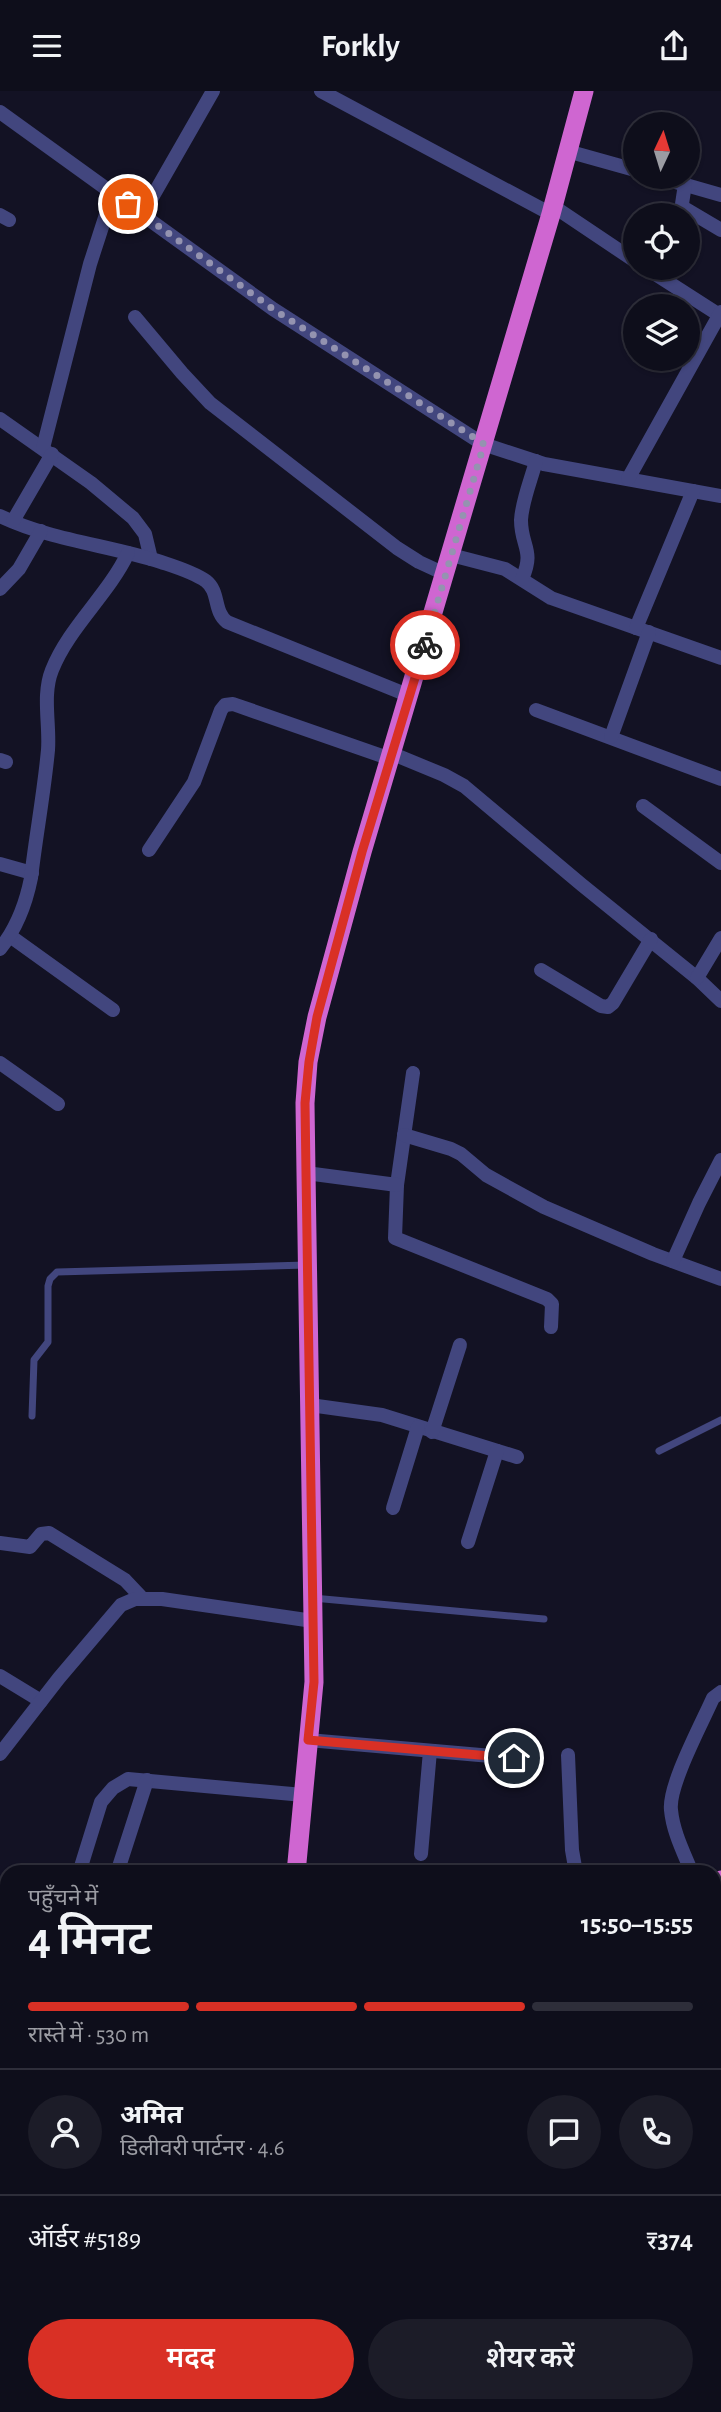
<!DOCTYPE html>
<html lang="hi">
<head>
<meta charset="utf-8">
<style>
  body { margin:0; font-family:"Alegreya Sans","Noto Sans Devanagari",sans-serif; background:#1c1c28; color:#f1f3f6; height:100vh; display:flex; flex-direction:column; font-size:26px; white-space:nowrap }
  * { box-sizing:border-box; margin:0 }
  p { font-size:23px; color:#9b9ca3 }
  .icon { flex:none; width:38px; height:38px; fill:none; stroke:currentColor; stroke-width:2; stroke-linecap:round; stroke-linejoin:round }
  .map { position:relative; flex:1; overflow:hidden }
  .sheet { position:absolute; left:0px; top:1774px; width:721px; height:548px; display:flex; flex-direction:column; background:#0e0e1b; border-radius:21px 21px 0 0; box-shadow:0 2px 5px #0004,0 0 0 2px #2e2e3a }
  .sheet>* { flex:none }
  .needle { width:46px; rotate:4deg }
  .fabs { position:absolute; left:623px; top:21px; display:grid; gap:14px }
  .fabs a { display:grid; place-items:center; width:77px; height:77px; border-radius:50%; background:#0e0e1b; box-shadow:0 2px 5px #0004,0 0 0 2px #2e2e3a; font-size:35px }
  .pin { position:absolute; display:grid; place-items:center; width:60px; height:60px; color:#fff; margin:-30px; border:4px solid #fff; border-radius:50%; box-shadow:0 2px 7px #0007 }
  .courier { position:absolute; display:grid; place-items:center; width:70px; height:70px; margin:-35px; border:5px solid #d93025; border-radius:50%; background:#fff; color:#222; box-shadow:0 2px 9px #0007 }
  .overview em { font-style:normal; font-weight:600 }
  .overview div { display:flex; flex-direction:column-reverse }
  .overview { display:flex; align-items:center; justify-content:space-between; height:119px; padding:0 28px }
  h1 { font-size:46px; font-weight:600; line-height:52px }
  .bar { display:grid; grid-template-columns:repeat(4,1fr); gap:10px 7px; align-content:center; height:84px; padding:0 28px }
  .bar i { height:9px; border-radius:5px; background:#2e2e3a }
  .bar .active { background:#d93025 }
  .bar p { grid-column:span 4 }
  .line { display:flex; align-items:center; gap:18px; padding:0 28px; border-top:2px solid #2e2e3a }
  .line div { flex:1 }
  .round { display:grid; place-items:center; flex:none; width:74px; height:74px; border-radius:37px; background:#1c1c28 }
  .action { display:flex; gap:14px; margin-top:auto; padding:14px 28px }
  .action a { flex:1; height:80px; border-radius:42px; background:#d93025; color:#fff; font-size:28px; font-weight:600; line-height:80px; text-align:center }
  .action a+a { background:#1c1c28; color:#f1f3f6 }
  header { display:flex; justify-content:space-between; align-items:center; height:91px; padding:0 28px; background:#0e0e1b; font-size:32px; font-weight:600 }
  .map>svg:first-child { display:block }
</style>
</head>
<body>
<header><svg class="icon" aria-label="menu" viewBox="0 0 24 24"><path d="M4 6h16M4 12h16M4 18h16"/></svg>Forkly<svg class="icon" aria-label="share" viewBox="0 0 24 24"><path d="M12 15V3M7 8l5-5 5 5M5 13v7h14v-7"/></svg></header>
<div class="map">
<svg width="721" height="2321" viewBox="0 0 721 2321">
  <rect width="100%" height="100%" fill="#131224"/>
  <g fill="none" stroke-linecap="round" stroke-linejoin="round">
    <path stroke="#3dab99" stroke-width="2.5" stroke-dasharray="3.5 5" stroke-linecap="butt" d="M 714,2091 L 721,2093"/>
    <g stroke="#42467e" stroke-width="7">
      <path d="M 32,1325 L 34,1269 L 48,1251 L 48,1195 L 50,1188 L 57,1181 L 306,1174"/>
      <path d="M 659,1360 L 721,1329"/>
      <path d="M 313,1507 L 544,1528"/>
      <path d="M 714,2031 L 721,2032"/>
      <path d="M 324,2321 L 326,2315"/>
    </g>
    <g stroke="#42467e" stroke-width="14">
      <path d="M 321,0 L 551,123"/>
      <path d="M 0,21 L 273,218 L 483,353 L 544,373 L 721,405"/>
      <path d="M 567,60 L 635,79"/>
      <path d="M 658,86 L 721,104"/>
      <path d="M 685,93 L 682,113 L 684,117 L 721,139"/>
      <path d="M 553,115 L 635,170"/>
      <path d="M 0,124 L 9,129"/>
      <path d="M 142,124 L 213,0"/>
      <path d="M 646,177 L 721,225"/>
      <path d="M 135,226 L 182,282 L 210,312 L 397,457 L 419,471 L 445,483"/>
      <path d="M 0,328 L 91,392 L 133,427 L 145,443 L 151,468"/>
      <path d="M 43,357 L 90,173 L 113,102"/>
      <path d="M 628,388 L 721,221"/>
      <path d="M 0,425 C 50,449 108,454 161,471 C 176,476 193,481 206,490 C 220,501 213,520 227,531 L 410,605"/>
      <path d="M 13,430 L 52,363"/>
      <path d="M 451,464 L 505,478 L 551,507 L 721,567"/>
      <path d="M 522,488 C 535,459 521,456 521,429 C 522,410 531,389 536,370"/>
      <path d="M 0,498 L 19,478 L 41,440"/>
      <path d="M 636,537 L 693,400"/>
      <path d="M 536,619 L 721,688"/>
      <path d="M 611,646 L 649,541"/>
      <path d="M 393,663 L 444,684 L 464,695 L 582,794 L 697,887 L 721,910"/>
      <path d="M 0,669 L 6,671"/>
      <path d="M 643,715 L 721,772"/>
      <path d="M 149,759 L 194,691 L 221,619 L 225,614 L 233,613 L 391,668"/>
      <path d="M 0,773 L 32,782"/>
      <path d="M 10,845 L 113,919"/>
      <path d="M 0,858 C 16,838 26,812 31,787 C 36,744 44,702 48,659 C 50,633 42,604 52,579 C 69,536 108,504 128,462"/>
      <path d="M 541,879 L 601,915 L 608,916 L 613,912 L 651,848"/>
      <path d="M 697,887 L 721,847"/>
      <path d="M 0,972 L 58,1013"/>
      <path d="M 413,982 L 397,1094 L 395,1147 L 547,1208 L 552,1213 L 551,1236"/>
      <path d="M 404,1044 L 451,1058 L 461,1063 L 486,1084 L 544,1116 L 653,1163 L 721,1188"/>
      <path d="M 306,1082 L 397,1094"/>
      <path d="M 673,1170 L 699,1112 L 721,1069"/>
      <path d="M 310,1314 L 382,1324 L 517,1366"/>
      <path d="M 432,1341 L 460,1254"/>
      <path d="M 393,1417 L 418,1336"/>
      <path d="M 468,1451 L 497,1360"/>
      <path d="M 0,1452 L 30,1456 L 41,1443 L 49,1442 L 125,1489 L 142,1507"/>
      <path d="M 0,1585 L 41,1610"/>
      <path d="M 308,1649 L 514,1667"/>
      <path d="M 0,1663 L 59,1587 L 121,1514 L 135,1508 L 162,1508 L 313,1530"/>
      <path d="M 568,1664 L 572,1759 L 576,1782"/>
      <path d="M 421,1763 L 430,1660"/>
      <path d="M 79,1782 L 101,1711 L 113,1697 L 128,1688 L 303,1704"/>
      <path d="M 117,1782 L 147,1689"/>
      <path d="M 692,1782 C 684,1762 673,1741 671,1719 C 668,1695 702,1632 713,1607 L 721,1601"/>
      <path d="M 0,2032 L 7,2033"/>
      <path d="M 0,2144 L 1,2144"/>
      <path d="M 0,2252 L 7,2239"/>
      <path d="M 0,2293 L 7,2298"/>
      <path d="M 32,2315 L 40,2321"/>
      <path d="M 128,2315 L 139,2321"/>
    </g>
    <path stroke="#42467e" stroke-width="14" d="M 0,1909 L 7,1911"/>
    <g stroke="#cf66d1" stroke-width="19">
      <path d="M 296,1782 L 314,1591 L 306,1082 L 305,1012 L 308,971 L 317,926 L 362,761 L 551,123 L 584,0"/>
      <path d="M 714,1792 L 721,1789"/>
      <path d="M 251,2321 L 252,2315"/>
    </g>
  </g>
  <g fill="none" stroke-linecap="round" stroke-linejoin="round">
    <path stroke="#9493b0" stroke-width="7" stroke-dasharray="0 12.6" d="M 128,113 L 273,218 L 484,353 L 425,554"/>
    <path stroke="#d93025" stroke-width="9" d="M 425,554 L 362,761 L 317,926 L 309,971 L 305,1012 L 306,1082 L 314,1591 L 308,1649 L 514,1667"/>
  </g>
</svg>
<div class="fabs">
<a><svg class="needle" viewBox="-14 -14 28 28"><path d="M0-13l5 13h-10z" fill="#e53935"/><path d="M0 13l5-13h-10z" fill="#9b9ca3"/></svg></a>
<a><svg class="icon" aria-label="locate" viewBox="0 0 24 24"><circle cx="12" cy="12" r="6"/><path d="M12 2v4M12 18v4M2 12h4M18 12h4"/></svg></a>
<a><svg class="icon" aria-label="layers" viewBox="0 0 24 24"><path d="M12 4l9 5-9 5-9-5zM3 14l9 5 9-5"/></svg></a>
</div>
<div class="pin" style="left:128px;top:113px;background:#ea580c"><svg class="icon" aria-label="bag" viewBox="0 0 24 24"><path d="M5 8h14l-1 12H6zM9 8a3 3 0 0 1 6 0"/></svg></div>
<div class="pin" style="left:514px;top:1667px;background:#1f2937"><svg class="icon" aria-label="home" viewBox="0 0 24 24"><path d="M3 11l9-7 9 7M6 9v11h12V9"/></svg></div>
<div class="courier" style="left:425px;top:554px"><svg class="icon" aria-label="bike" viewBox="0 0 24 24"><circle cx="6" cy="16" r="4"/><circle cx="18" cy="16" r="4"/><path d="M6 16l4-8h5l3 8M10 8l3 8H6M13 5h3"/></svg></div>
<section class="sheet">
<div class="overview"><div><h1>4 मिनट</h1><p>पहुँचने में</p></div><em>15:50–15:55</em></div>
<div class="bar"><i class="active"></i><i class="active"></i><i class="active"></i><i></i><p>रास्ते में · 530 m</p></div>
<div class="line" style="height:126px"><a class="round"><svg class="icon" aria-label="person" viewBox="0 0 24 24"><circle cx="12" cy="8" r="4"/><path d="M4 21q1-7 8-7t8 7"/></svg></a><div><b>अमित</b><p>डिलीवरी पार्टनर · 4.6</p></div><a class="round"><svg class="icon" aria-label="chat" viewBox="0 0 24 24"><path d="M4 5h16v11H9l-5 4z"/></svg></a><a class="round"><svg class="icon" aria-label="phone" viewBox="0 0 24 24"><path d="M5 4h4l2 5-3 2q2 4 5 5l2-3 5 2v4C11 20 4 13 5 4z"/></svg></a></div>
<div class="line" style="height:91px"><div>ऑर्डर #5189</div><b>₹374</b></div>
<div class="action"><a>मदद</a><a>शेयर करें</a></div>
</section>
</div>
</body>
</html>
